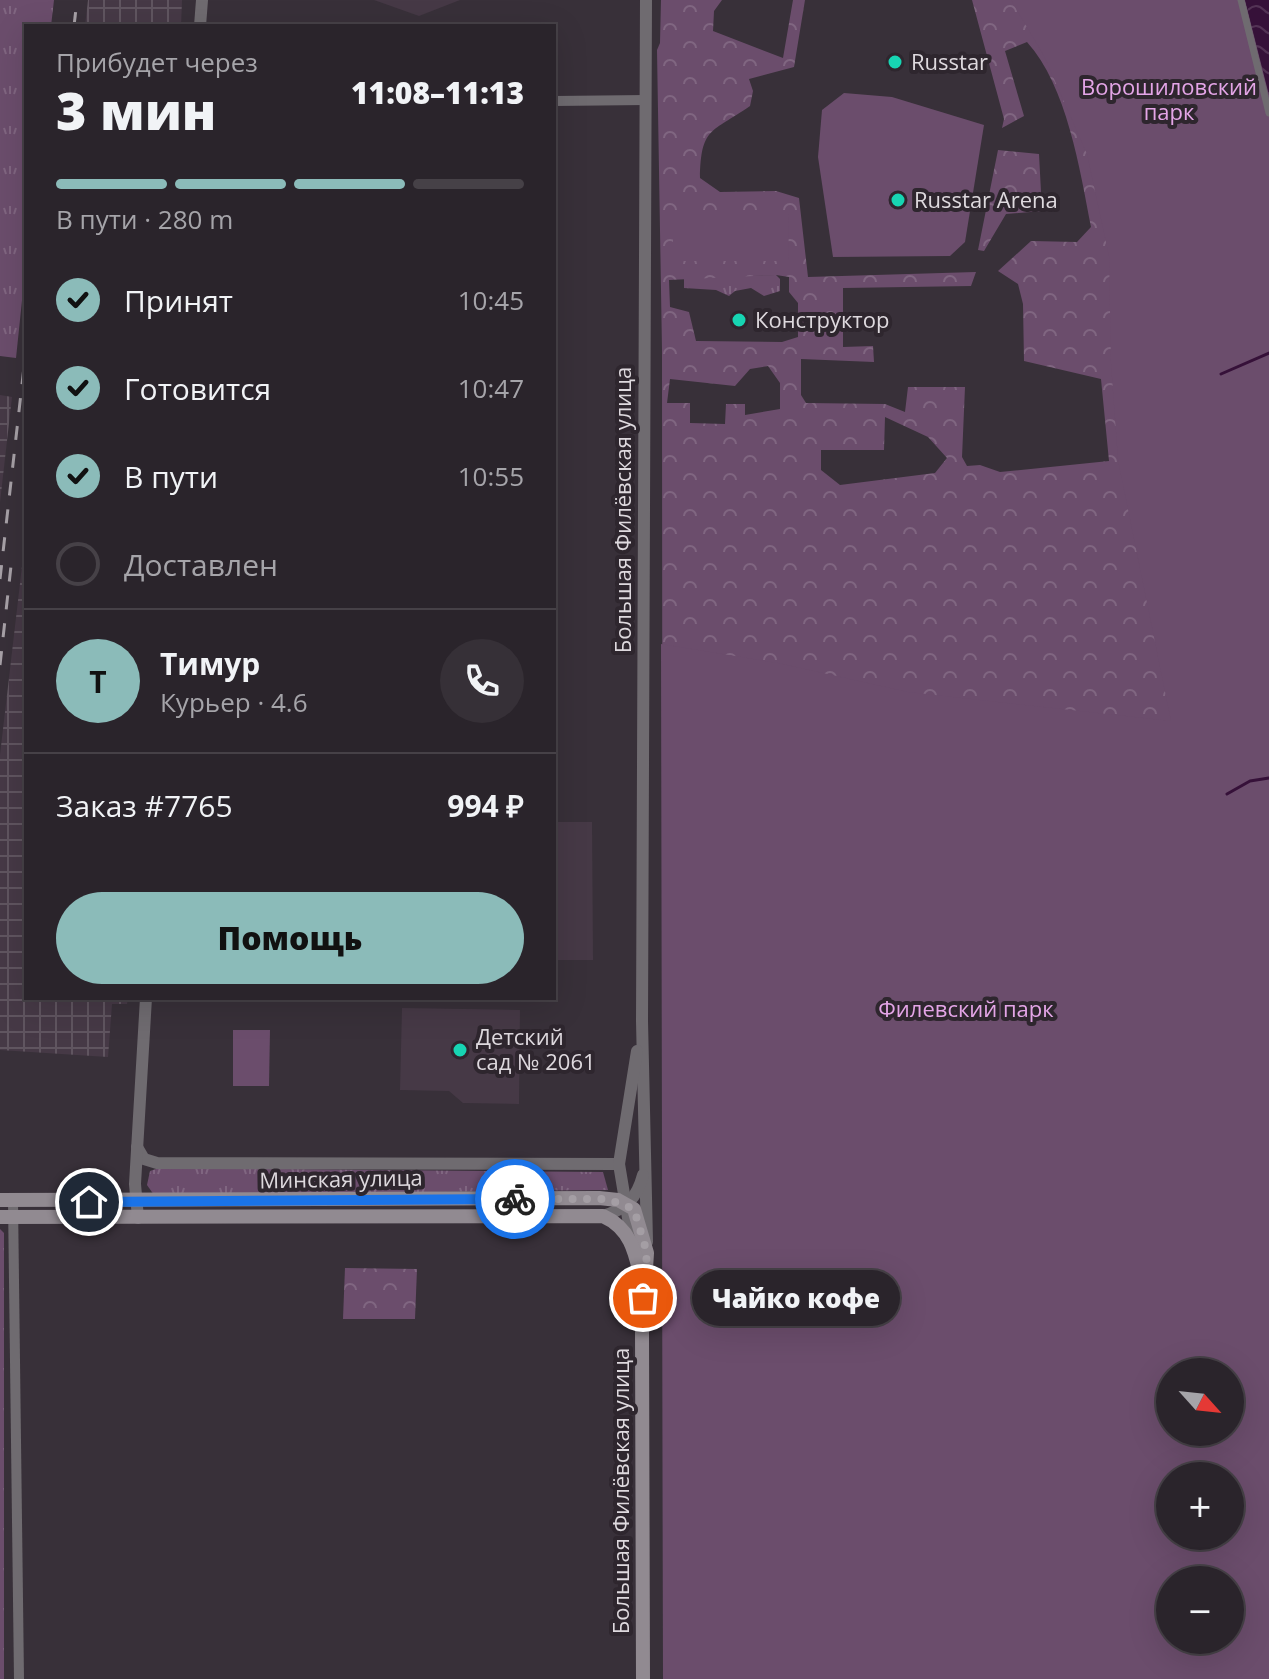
<!DOCTYPE html>
<html lang="ru">
<head>
<meta charset="utf-8">
<style>
  body { margin:0; font-family:"Open Sans",sans-serif; background:#363037; color:#f1f3f6; height:100vh; display:flex; flex-direction:column; font-size:30px; white-space:nowrap }
  * { box-sizing:border-box; margin:0 }
  p { font-size:26px; color:#a5a4a9 }
  .icon { flex:none; width:44px; height:44px; fill:none; stroke:currentColor; stroke-width:2; stroke-linecap:round; stroke-linejoin:round }
  .map { position:relative; flex:1; overflow:hidden }
  .details { position:absolute; left:24px; top:24px; width:532px; height:976px; display:flex; flex-direction:column; background:#2a242b; border-radius:0px; box-shadow:0 8px 32px #0002,0 0 0 2px #464147 }
  .details>* { flex:none }
  .needle { width:52px; rotate:117deg }
  .controls { position:absolute; left:1156px; top:1358px; display:grid; gap:16px }
  .controls a { display:grid; place-items:center; width:88px; height:88px; border-radius:50%; background:#2a242b; box-shadow:0 8px 32px #0002,0 0 0 2px #464147; font-size:40px }
  .pin { position:absolute; display:grid; place-items:center; width:68px; height:68px; color:#fff; margin:-34px; border:4px solid #fff; border-radius:50%; box-shadow:0 2px 8px #0007 }
  .courier { position:absolute; display:grid; place-items:center; width:80px; height:80px; margin:-40px; border:6px solid #1a73e8; border-radius:50%; background:#fff; color:#222; box-shadow:0 2px 10px #0007 }
  .bubble { position:absolute; height:56px; border-radius:28px; background:#2a242b; box-shadow:0 8px 32px #0002,0 0 0 2px #464147; font-size:26px; font-weight:800; line-height:56px; text-align:center }
  .head em { font-style:normal; font-weight:800 }
  .head div { display:flex; flex-direction:column-reverse }
  .head { display:flex; align-items:center; justify-content:space-between; height:136px; padding:0 32px }
  h1 { font-size:52px; font-weight:800; line-height:60px }
  .bar { display:grid; grid-template-columns:repeat(4,1fr); gap:12px 8px; align-content:center; height:96px; padding:0 32px }
  .bar i { height:10px; border-radius:6px; background:#464147 }
  .bar .current { background:#8bbbb9 }
  .bar p { grid-column:span 4 }
  .line { display:flex; align-items:center; gap:20px; padding:0 32px; border-top:2px solid #464147 }
  .line div { flex:1 }
  .round { display:grid; place-items:center; flex:none; width:84px; height:84px; border-radius:42px; background:#363037 }
  ol { padding:0 32px; list-style:none }
  li { display:flex; align-items:center; gap:24px; height:88px }
  li p { margin-inline-start:auto }
  li .icon { padding:8px; border-radius:50%; background:#8bbbb9; color:#111; stroke-width:4 }
  li:last-child { color:#a5a4a9 }
  li i { width:44px; height:44px; border:4px solid #464147; border-radius:50% }
  .action { display:flex; gap:16px; margin-top:auto; padding:16px 32px }
  .action a { flex:1; height:92px; border-radius:48px; background:#8bbbb9; color:#111; font-size:32px; font-weight:800; line-height:92px; text-align:center }
  .map>svg:first-child { display:block }
</style>
</head>
<body>
<div class="map">
<svg width="1269" height="1679" viewBox="0 0 1269 1679">
  <defs>
    <pattern id="industrial-grid" width="8" height="8" patternUnits="userSpaceOnUse" patternTransform="scale(2)"><rect width="8" height="8" fill="#463946"/><path d="M0 4h8M4 0v8" fill="none" stroke="#605560"/></pattern>
    <pattern id="grass-tufts" width="24" height="20" patternUnits="userSpaceOnUse" patternTransform="scale(2)"><rect width="24" height="20" fill="#6b4d6c"/><path d="M3 7l-1-3M5 7V3M7 7l1-3M15 17l-1-3M17 17v-4M19 17l1-3" fill="none" stroke="#806681"/></pattern>
    <pattern id="forest-crowns" width="20" height="18" patternUnits="userSpaceOnUse" patternTransform="scale(2)"><rect width="20" height="18" fill="#6b4d6c"/><path d="M2 6a3 3 0 1 1 6 0M12 15a3 3 0 1 1 6 0" fill="none" stroke="#806681"/></pattern>
    <pattern id="water-waves" width="16" height="10" patternUnits="userSpaceOnUse" patternTransform="scale(2)"><rect width="16" height="10" fill="#361139"/><path d="M0 5q4-4 8 0t8 0" fill="none" stroke="#533355"/></pattern>
  </defs>
  <rect width="100%" height="100%" fill="#383039"/>
  <g fill="#463946">
    <path d="M 374,0 L 460,0 L 419,16 Z"/>
    <path d="M 554,822 L 592,822 L 593,960 L 554,960 Z"/>
    <path d="M 402,1008 L 520,1010 L 519,1104 L 463,1103 L 449,1091 L 400,1090 Z"/>
  </g>
  <g fill="url(#industrial-grid)">
    <path d="M 88,0 L 182,0 L 181,26 L 85,26 Z"/>
    <path d="M 0,395 L 12,397 L 0,502 Z"/>
    <path d="M 26,532 L 26,998 L 128,998 L 127,1004 L 112,1004 L 108,1057 L 0,1050 L 0,755 Z"/>
  </g>
  <g fill="url(#grass-tufts)">
    <path d="M 0,0 L 54,0 L 51,26 L 26,26 L 26,262 L 16,358 L 0,356 Z"/>
    <path d="M 776,275 L 780,279 L 780,291 L 764,296 L 751,288 L 735,291 L 729,296 L 716,290 L 684,288 L 684,277 Z"/>
    <path d="M 159,1168 L 603,1172 L 608,1190 L 154,1195 L 147,1185 L 150,1171 Z"/>
    <path d="M 0,1229 L 4,1233 L 4,1679 L 0,1679 Z"/>
  </g>
  <g fill="url(#forest-crowns)" fill-rule="evenodd">
    <path d="M 661,0 L 722,0 L 714,11 L 713,31 L 783,58 L 793,0 L 805,0 L 794,67 L 749,79 L 753,91 L 750,106 C 711,133 701,127 700,178 L 720,192 L 776,191 L 799,198 L 808,277 L 976,272 L 971,286 L 843,288 L 843,347 L 873,346 L 874,362 L 801,359 L 801,395 L 806,403 L 885,404 L 905,412 L 908,387 L 965,387 L 962,457 L 967,466 L 980,465 L 1000,472 L 1109,461 L 1101,379 L 1024,361 L 1023,304 L 1018,284 L 998,271 L 1031,241 L 1077,242 L 1091,227 C 1080,170 1067,86 1027,42 L 1005,51 L 1024,116 L 1002,128 L 1004,119 L 972,0 L 1245,0 L 1269,95 L 1269,1679 L 663,1679 L 662,349 L 657,50 L 660,43 ZM 776,275 L 789,277 L 789,292 L 798,303 L 798,337 L 782,342 L 696,341 L 689,312 L 670,307 L 669,280 ZM 768,366 L 780,383 L 780,409 L 745,415 L 745,404 L 726,404 L 725,424 L 690,423 L 690,403 L 667,403 L 670,379 L 735,386 L 750,369 ZM 885,417 L 928,437 L 947,458 L 935,473 L 840,485 L 821,470 L 821,450 L 884,450 ZM 1170,1372 L 1230,1372 L 1230,1432 L 1170,1432 ZM 1170,1476 L 1230,1476 L 1230,1536 L 1170,1536 ZM 1170,1580 L 1230,1580 L 1230,1640 L 1170,1640 Z"/>
    <path d="M 998,150 L 1039,154 L 1042,211 L 1006,214 L 984,251 L 978,250 Z"/>
    <path d="M 345,1268 L 417,1269 L 415,1319 L 343,1319 Z"/>
  </g>
  <g fill="#6b4d6c" fill-rule="evenodd">
    <path d="M 1011,0 L 1245,0 L 1269,95 L 1269,1679 L 663,1679 L 661,644 L 778,663 L 908,692 L 1171,721 L 1118,460 L 1111,363 L 1109,256 L 1087,154 L 1044,56 ZM 1170,1372 L 1230,1372 L 1230,1432 L 1170,1432 ZM 1170,1476 L 1230,1476 L 1230,1536 L 1170,1536 ZM 1170,1580 L 1230,1580 L 1230,1640 L 1170,1640 Z"/>
    <path d="M 844,93 L 892,97 L 984,125 L 965,242 L 950,256 L 833,257 L 818,157 L 822,110 Z"/>
    <path d="M 673,213 L 788,213 L 789,261 L 673,261 Z"/>
    <path d="M 233,1030 L 270,1030 L 269,1086 L 233,1086 Z"/>
  </g>
  <path fill="url(#water-waves)" d="M 1245,0 L 1269,0 L 1269,95 Z"/>
  <g fill="none" stroke-linecap="round" stroke-linejoin="round">
    <g stroke="#361139" stroke-width="3">
      <path d="M 1221,374 L 1269,353"/>
      <path d="M 1227,794 L 1250,781 L 1269,778"/>
    </g>
    <path stroke="#6f6b70" stroke-width="7" d="M 1241,0 L 1269,113"/>
    <g stroke="#6f6b70" stroke-width="10">
      <path d="M 554,101 L 646,100"/>
      <path d="M 13,1201 L 19,1679"/>
    </g>
    <g stroke="#6f6b70" stroke-width="12">
      <path d="M 646,0 L 642,1021 L 647,1242"/>
      <path d="M 200,26 L 202,0"/>
      <path d="M 137,1147 L 144,1159 L 157,1163 L 619,1164"/>
      <path d="M 603,1216 C 626,1209 637,1198 643,1175"/>
      <path d="M 138,1218 L 135,1184 L 146,998"/>
      <path d="M 632,1242 L 619,1164 L 637,1051"/>
    </g>
    <g stroke="#918a91" stroke-width="14">
      <path d="M 0,1200 L 599,1198 L 618,1200 L 634,1209 L 647,1253 L 642,1331 L 643,1679"/>
      <path d="M 0,1217 L 603,1216 C 630,1228 635,1251 641,1278"/>
    </g>
    <g stroke="#a7a1a7" stroke-width="3" stroke-dasharray="14 14" stroke-linecap="butt">
      <path d="M 74,26 L 77,0"/>
      <path d="M 0,579 L 26,349"/>
      <path d="M 0,665 L 11,566"/>
    </g>
  </g>
  <g fill="none" stroke-linecap="round" stroke-linejoin="round">
    <path stroke="#a49ea4" stroke-width="8" stroke-dasharray="0 14.4" d="M 515,1199 L 607,1199 L 634,1209 L 647,1253 L 643,1298"/>
    <path stroke="#1a73e8" stroke-width="10" d="M 89,1202 L 515,1199"/>
  </g>
  <g fill="#17d5b3" stroke="#2e262e" stroke-width="3">
    <circle cx="895" cy="62" r="8"/>
    <circle cx="898" cy="200" r="8"/>
    <circle cx="739" cy="320" r="8"/>
    <circle cx="460" cy="1050" r="8"/>
  </g>
  <g text-anchor="middle" stroke-width="8" stroke-linejoin="round" paint-order="stroke">
    <g font-size="22" fill="#ded9de" stroke="#2e262e" text-anchor="start">
      <text x="911" y="70">Russtar</text>
      <text x="914" y="208">Russtar Arena</text>
      <text x="755" y="328">Конструктор</text>
      <text x="476" y="1045">Детский<tspan x="476" dy="25">сад № 2061</tspan></text>
    </g>
    <g font-size="22" fill="#e4a5e7" stroke="#2e262e">
      <text x="1169" y="95">Ворошиловский<tspan x="1169" dy="25">парк</tspan></text>
      <text x="966" y="1017">Филевский парк</text>
    </g>
    <g font-size="22" fill="#ded9de" stroke="#2e262e">
      <text transform="translate(623 510) rotate(-90)" y="8">Большая Филёвская улица</text>
      <text transform="translate(341 1179) rotate(-1)" y="8">Минская улица</text>
      <text transform="translate(621 1491) rotate(-90)" y="8">Большая Филёвская улица</text>
    </g>
  </g>
</svg>
<div class="controls">
<a><svg class="needle" viewBox="-14 -14 28 28"><path d="M0-13l5 13h-10z" fill="#e53935"/><path d="M0 13l5-13h-10z" fill="#a5a4a9"/></svg></a>
<a>+</a>
<a>−</a>
</div>
<div class="pin" style="left:643px;top:1298px;background:#ea580c"><svg class="icon" aria-label="bag" viewBox="0 0 24 24"><path d="M5 8h14l-1 12H6zM9 8a3 3 0 0 1 6 0"/></svg></div>
<div class="pin" style="left:89px;top:1202px;background:#1f2937"><svg class="icon" aria-label="home" viewBox="0 0 24 24"><path d="M3 11l9-7 9 7M6 9v11h12V9"/></svg></div>
<div class="courier" style="left:515px;top:1199px"><svg class="icon" aria-label="bike" viewBox="0 0 24 24"><circle cx="6" cy="16" r="4"/><circle cx="18" cy="16" r="4"/><path d="M6 16l4-8h5l3 8M10 8l3 8H6M13 5h3"/></svg></div>
<div class="bubble" style="left:692px;top:1270px;width:208px">Чайко кофе</div>
<section class="details">
<div class="head"><div><h1>3 мин</h1><p>Прибудет через</p></div><em>11:08–11:13</em></div>
<div class="bar"><i class="current"></i><i class="current"></i><i class="current"></i><i></i><p>В пути · 280 m</p></div>
<ol>
<li><svg class="icon" aria-label="check" viewBox="0 0 24 24"><path d="M5 12l5 5 9-10"/></svg>Принят<p>10:45</p></li>
<li><svg class="icon" aria-label="check" viewBox="0 0 24 24"><path d="M5 12l5 5 9-10"/></svg>Готовится<p>10:47</p></li>
<li><svg class="icon" aria-label="check" viewBox="0 0 24 24"><path d="M5 12l5 5 9-10"/></svg>В пути<p>10:55</p></li>
<li><i></i>Доставлен</li>
</ol>
<div class="line" style="height:144px"><b class="round" style="background:#8bbbb9;color:#111">Т</b><div><b>Тимур</b><p>Курьер · 4.6</p></div><a class="round"><svg class="icon" aria-label="phone" viewBox="0 0 24 24"><path d="M5 4h4l2 5-3 2q2 4 5 5l2-3 5 2v4C11 20 4 13 5 4z"/></svg></a></div>
<div class="line" style="height:104px"><div>Заказ #7765</div><b>994 ₽</b></div>
<div class="action"><a>Помощь</a></div>
</section>
</div>
</body>
</html>
